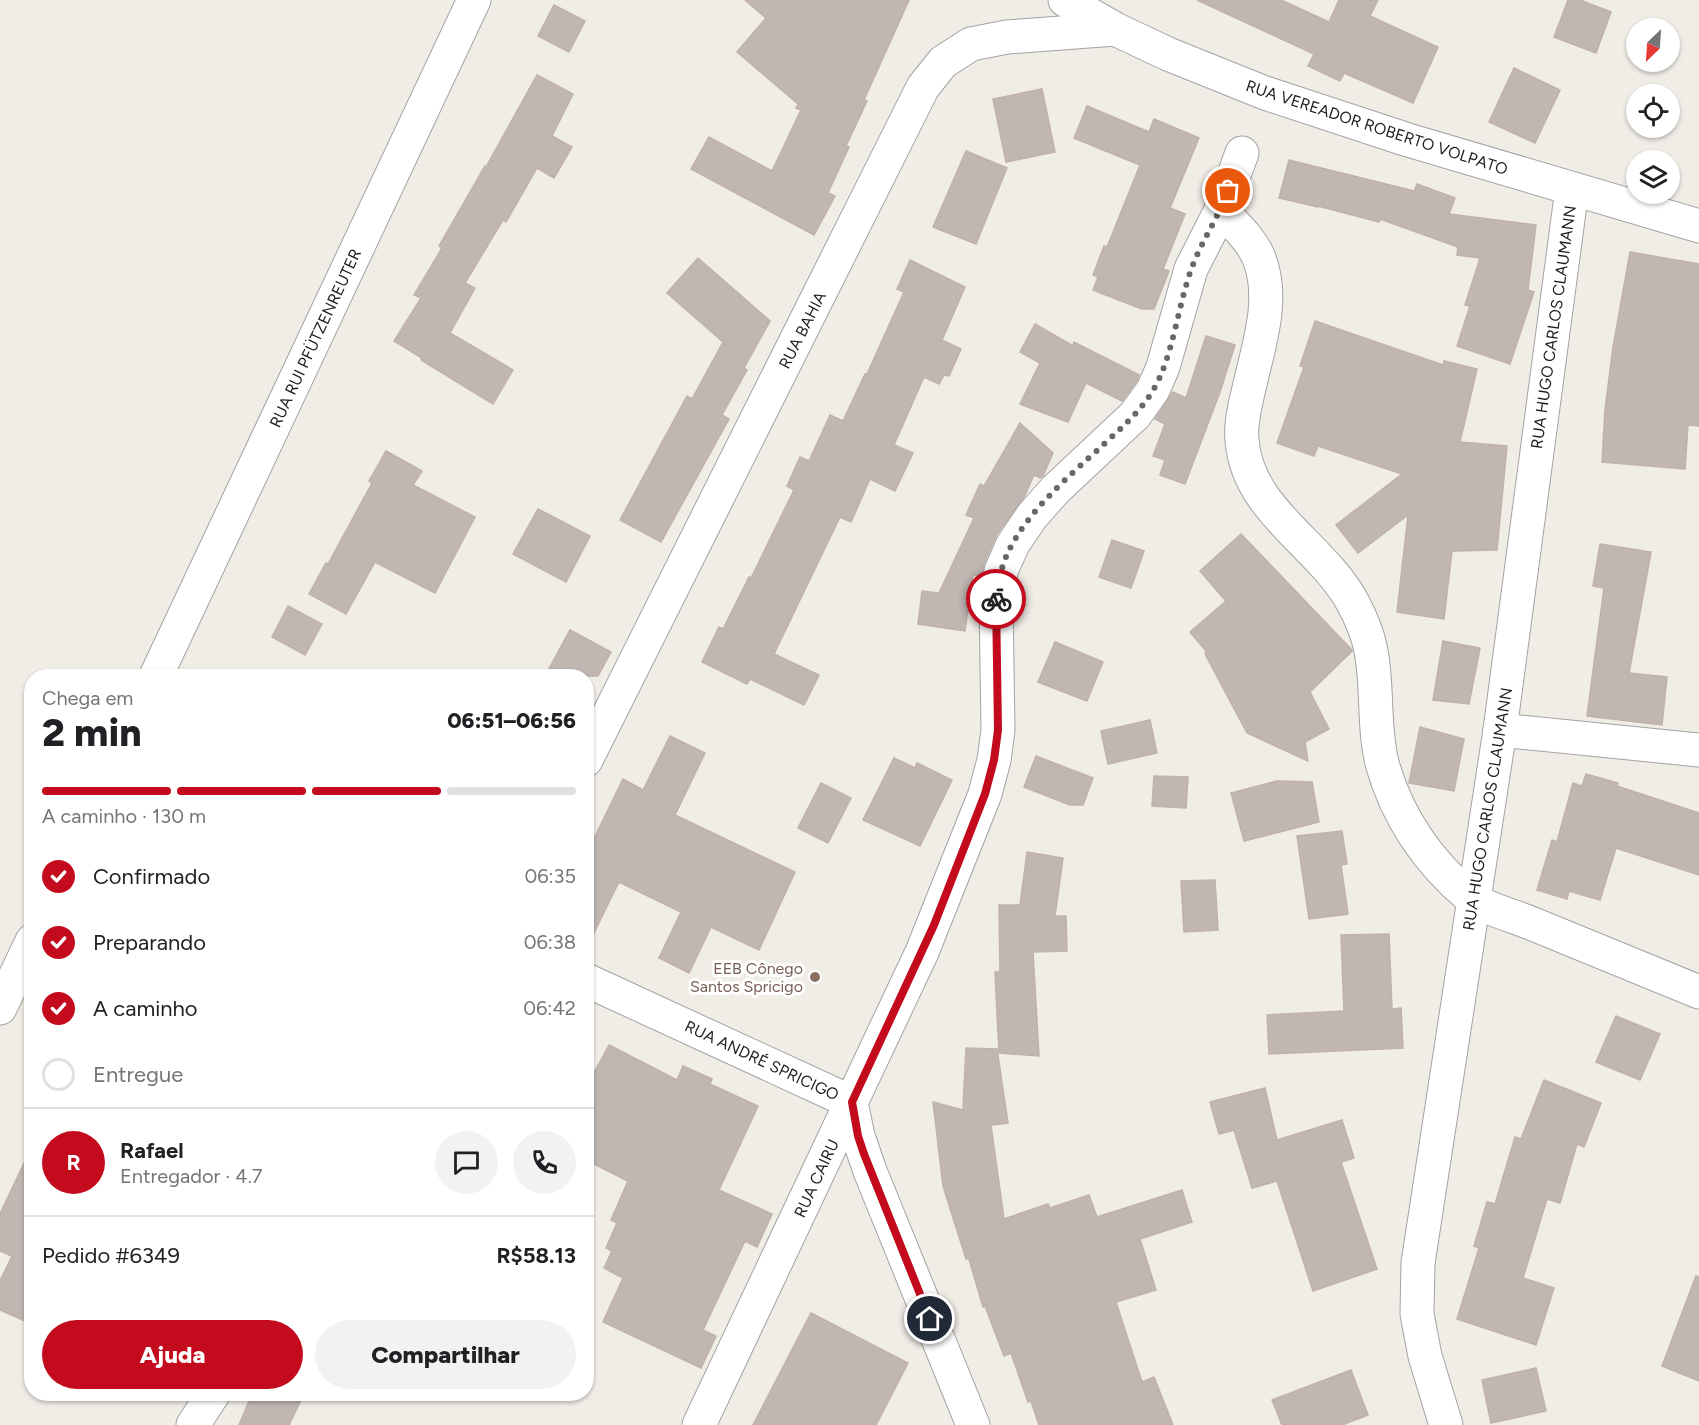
<!DOCTYPE html>
<html lang="pt">
<head>
<meta charset="utf-8">
<style>
  body { margin:0; font-family:Figtree,sans-serif; background:#f2f2f2; color:#202124; height:100vh; display:flex; flex-direction:column; font-size:22px; white-space:nowrap }
  * { box-sizing:border-box; margin:0 }
  p { font-size:20px; color:#757577 }
  .icon { flex:none; width:33px; height:33px; fill:none; stroke:currentColor; stroke-width:2; stroke-linecap:round; stroke-linejoin:round }
  .map { position:relative; flex:1; overflow:hidden }
  .panel { position:absolute; left:24px; top:669px; width:570px; height:732px; display:flex; flex-direction:column; background:#fff; border-radius:24px; box-shadow:0 2px 4px #0004 }
  .panel>* { flex:none }
  .needle { width:39px; rotate:205deg }
  .fabs { position:absolute; left:1626px; top:18px; display:grid; gap:12px }
  .fabs a { display:grid; place-items:center; width:54px; height:54px; border-radius:50%; background:#fff; box-shadow:0 2px 4px #0004; font-size:30px }
  .pin { position:absolute; display:grid; place-items:center; width:51px; height:51px; color:#fff; margin:-26px; border:3px solid #fff; border-radius:50%; box-shadow:0 2px 6px #0007 }
  .courier { position:absolute; display:grid; place-items:center; width:60px; height:60px; margin:-30px; border:4px solid #c40b1d; border-radius:50%; background:#fff; color:#222; box-shadow:0 2px 8px #0007 }
  .head em { font-style:normal; font-weight:800 }
  .head div { display:flex; flex-direction:column-reverse }
  .head { display:flex; align-items:center; justify-content:space-between; height:102px; padding:0 18px }
  h1 { font-size:39px; font-weight:800; line-height:45px }
  .bar { display:grid; grid-template-columns:repeat(4,1fr); gap:9px 6px; align-content:center; height:72px; padding:0 18px }
  .bar i { height:8px; border-radius:4px; background:#e0e0e0 }
  .bar .current { background:#c40b1d }
  .bar p { grid-column:span 4 }
  .line { display:flex; align-items:center; gap:15px; padding:0 18px; border-top:2px solid #e0e0e0 }
  .line div { flex:1 }
  .round { display:grid; place-items:center; flex:none; width:63px; height:63px; border-radius:32px; background:#f2f2f2 }
  ol { padding:0 18px; list-style:none }
  li { display:flex; align-items:center; gap:18px; height:66px }
  li p { margin-inline-start:auto }
  li .icon { padding:6px; border-radius:50%; background:#c40b1d; color:#fff; stroke-width:4 }
  li:last-child { color:#757577 }
  li i { width:33px; height:33px; border:3px solid #e0e0e0; border-radius:50% }
  .button { display:flex; gap:12px; margin-top:auto; padding:12px 18px }
  .button a { flex:1; height:69px; border-radius:36px; background:#c40b1d; color:#fff; font-size:24px; font-weight:800; line-height:69px; text-align:center }
  .button a+a { background:#f2f2f2; color:#202124 }
  .map>svg:first-child { display:block }
</style>
</head>
<body>
<div class="map">
<svg width="1699" height="1425" viewBox="0 0 1699 1425">
  <rect width="100%" height="100%" fill="#f0ece6"/>
  <g fill="#c0b7b3" stroke="#c1b1a9" stroke-width="1.5">
    <path d="M 745,0 L 909,0 L 864,100 L 867,101 L 846,146 L 849,147 L 828,193 L 835,196 L 814,235 L 691,169 L 709,137 L 772,171 L 801,110 L 796,108 L 798,104 L 737,52 L 766,18 Z"/>
    <path d="M 1197,0 L 1281,0 L 1329,22 L 1339,0 L 1378,0 L 1370,16 L 1438,47 L 1413,103 L 1344,73 L 1340,81 L 1308,66 L 1314,54 Z"/>
    <path d="M 1568,0 L 1580,0 L 1611,12 L 1596,53 L 1554,37 Z"/>
    <path d="M 554,5 L 585,21 L 569,52 L 538,36 Z"/>
    <path d="M 1514,68 L 1560,90 L 1535,143 L 1489,122 Z"/>
    <path d="M 537,75 L 573,94 L 552,136 L 572,147 L 554,178 L 537,168 L 506,222 L 503,220 L 465,283 L 475,288 L 450,333 L 513,370 L 493,404 L 421,360 L 422,358 L 394,341 L 421,298 L 414,295 L 442,248 L 439,246 L 485,166 L 486,167 Z"/>
    <path d="M 1042,89 L 1055,152 L 1006,162 L 993,99 Z"/>
    <path d="M 1087,106 L 1149,132 L 1154,119 L 1199,138 L 1170,208 L 1185,214 L 1163,269 L 1169,271 L 1154,309 L 1142,309 L 1093,290 L 1098,277 L 1093,275 L 1104,246 L 1107,247 L 1140,165 L 1074,138 Z"/>
    <path d="M 966,151 L 1007,168 L 976,244 L 933,227 Z"/>
    <path d="M 1289,160 L 1414,191 L 1417,184 L 1455,198 L 1449,214 L 1536,225 L 1528,290 L 1534,292 L 1510,364 L 1457,346 L 1470,306 L 1465,305 L 1480,258 L 1457,255 L 1458,247 L 1380,219 L 1379,222 L 1318,206 L 1318,207 L 1279,198 Z"/>
    <path d="M 1630,252 L 1699,264 L 1699,426 L 1688,425 L 1685,469 L 1602,462 L 1605,410 L 1613,347 Z"/>
    <path d="M 698,258 L 770,321 L 744,368 L 747,370 L 722,415 L 729,419 L 661,542 L 620,520 L 687,396 L 692,399 L 723,342 L 667,293 Z"/>
    <path d="M 910,260 L 965,287 L 942,340 L 961,349 L 949,376 L 944,375 L 939,384 L 924,377 L 894,445 L 913,453 L 895,491 L 870,479 L 851,522 L 840,517 L 774,654 L 819,675 L 804,705 L 750,679 L 747,684 L 702,662 L 719,627 L 723,629 L 749,577 L 751,578 L 794,490 L 787,486 L 800,457 L 809,461 L 830,415 L 843,421 L 865,374 L 867,374 L 904,292 L 897,289 Z"/>
    <path d="M 1315,321 L 1443,365 L 1444,361 L 1477,369 L 1460,442 L 1507,446 L 1497,550 L 1452,551 L 1444,619 L 1397,612 L 1408,515 L 1358,553 L 1336,525 L 1402,474 L 1318,446 L 1314,456 L 1277,443 L 1304,367 L 1300,366 Z"/>
    <path d="M 1035,324 L 1073,346 L 1074,342 L 1139,375 L 1137,381 L 1122,401 L 1086,383 L 1068,422 L 1020,404 L 1040,363 L 1020,352 Z"/>
    <path d="M 1206,336 L 1235,345 L 1220,392 L 1185,484 L 1160,475 L 1165,460 L 1153,456 L 1165,424 L 1155,419 L 1173,392 L 1186,398 Z"/>
    <path d="M 1020,423 L 1053,453 L 1043,476 L 1040,478 L 1034,475 L 1024,497 L 997,534 L 984,564 L 981,578 L 973,574 L 965,631 L 918,624 L 922,591 L 939,593 L 974,518 L 966,515 L 980,484 L 984,486 Z"/>
    <path d="M 386,451 L 422,471 L 413,485 L 475,517 L 435,593 L 375,562 L 346,614 L 309,594 L 326,563 L 328,564 L 372,483 L 369,481 Z"/>
    <path d="M 538,509 L 590,536 L 566,582 L 513,554 Z"/>
    <path d="M 1241,534 L 1351,649 L 1352,651 L 1310,692 L 1329,729 L 1305,742 L 1308,761 L 1247,733 L 1205,654 L 1206,651 L 1190,632 L 1226,601 L 1200,571 Z"/>
    <path d="M 1112,540 L 1144,551 L 1131,588 L 1099,577 Z"/>
    <path d="M 1600,544 L 1651,552 L 1629,673 L 1667,677 L 1662,725 L 1587,716 L 1604,588 L 1593,586 Z"/>
    <path d="M 288,606 L 322,624 L 305,655 L 272,637 Z"/>
    <path d="M 570,630 L 611,652 L 598,676 L 545,676 Z"/>
    <path d="M 1443,641 L 1480,648 L 1469,704 L 1433,700 Z"/>
    <path d="M 1055,642 L 1103,662 L 1087,701 L 1038,682 Z"/>
    <path d="M 1150,720 L 1157,753 L 1108,764 L 1101,731 Z"/>
    <path d="M 1420,727 L 1464,739 L 1454,791 L 1409,783 Z"/>
    <path d="M 670,736 L 705,753 L 675,815 L 795,872 L 759,950 L 711,927 L 689,973 L 659,958 L 681,912 L 619,882 L 586,949 L 586,855 L 623,779 L 643,790 Z"/>
    <path d="M 1036,756 L 1093,778 L 1083,805 L 1070,805 L 1024,787 Z"/>
    <path d="M 894,758 L 915,768 L 917,763 L 952,780 L 920,846 L 863,820 Z"/>
    <path d="M 1586,774 L 1618,783 L 1617,786 L 1699,813 L 1699,875 L 1616,848 L 1600,900 L 1569,891 L 1567,899 L 1537,890 L 1552,840 L 1557,842 L 1573,783 L 1582,786 Z"/>
    <path d="M 1154,776 L 1188,777 L 1186,808 L 1152,806 Z"/>
    <path d="M 1277,781 L 1312,782 L 1319,822 L 1244,841 L 1231,793 Z"/>
    <path d="M 821,783 L 851,798 L 828,843 L 798,828 Z"/>
    <path d="M 1342,831 L 1347,864 L 1341,865 L 1348,914 L 1309,919 L 1297,836 Z"/>
    <path d="M 1027,852 L 1063,858 L 1055,916 L 1066,916 L 1067,951 L 1033,952 L 1039,1056 L 999,1053 L 995,972 L 1000,972 L 999,905 L 1020,905 Z"/>
    <path d="M 1215,880 L 1218,930 L 1184,932 L 1181,881 Z"/>
    <path d="M 1389,934 L 1392,1009 L 1401,1008 L 1403,1048 L 1269,1054 L 1267,1015 L 1344,1011 L 1341,935 Z"/>
    <path d="M 1616,1016 L 1660,1034 L 1640,1080 L 1596,1062 Z"/>
    <path d="M 609,1045 L 677,1080 L 683,1066 L 712,1079 L 710,1084 L 758,1106 L 719,1190 L 772,1214 L 757,1247 L 745,1241 L 703,1330 L 716,1336 L 701,1368 L 603,1322 L 623,1278 L 604,1268 L 612,1251 L 606,1248 L 617,1223 L 611,1220 L 628,1181 L 586,1160 L 586,1067 L 595,1071 Z"/>
    <path d="M 966,1048 L 997,1049 L 1008,1123 L 991,1125 L 1004,1219 L 1048,1204 L 1050,1208 L 1089,1195 L 1097,1217 L 1182,1190 L 1192,1222 L 1140,1239 L 1156,1290 L 1116,1302 L 1142,1382 L 1154,1377 L 1173,1425 L 1039,1425 L 1031,1401 L 1028,1402 L 1011,1353 L 1004,1356 L 985,1306 L 983,1307 L 969,1259 L 966,1259 L 943,1186 L 933,1102 L 963,1110 Z"/>
    <path d="M 1544,1080 L 1601,1103 L 1584,1147 L 1577,1144 L 1560,1203 L 1547,1199 L 1523,1278 L 1554,1288 L 1536,1345 L 1457,1319 L 1479,1248 L 1474,1246 L 1487,1202 L 1495,1204 L 1515,1137 L 1521,1139 Z"/>
    <path d="M 1265,1088 L 1277,1140 L 1342,1120 L 1354,1158 L 1341,1162 L 1377,1269 L 1313,1291 L 1277,1181 L 1252,1188 L 1234,1130 L 1219,1134 L 1210,1102 Z"/>
    <path d="M 32,1146 L 32,1324 L 0,1310 L 0,1281 L 12,1256 L 0,1251 L 0,1214 Z"/>
    <path d="M 1696,1276 L 1699,1277 L 1699,1381 L 1662,1366 Z"/>
    <path d="M 811,1313 L 908,1363 L 876,1425 L 753,1425 Z"/>
    <path d="M 1536,1368 L 1546,1411 L 1491,1423 L 1482,1380 Z"/>
    <path d="M 1351,1370 L 1368,1415 L 1342,1425 L 1282,1425 L 1272,1400 Z"/>
    <path d="M 252,1394 L 304,1394 L 289,1425 L 239,1425 Z"/>
  </g>
  <g fill="none" stroke-linecap="round" stroke-linejoin="round">
    <g stroke="#a3a3a3" stroke-width="35">
      <g id="minor">
        <path d="M 1065,0 L 1115,29 L 1168,54 L 1265,93 L 1408,140 L 1699,226"/>
        <path d="M 1221,210 C 1235,225 1251,239 1259,258 C 1275,299 1259,344 1250,384 C 1246,402 1240,422 1242,440 C 1247,511 1322,545 1353,603 C 1361,618 1368,634 1371,651 C 1378,687 1373,726 1382,763 C 1397,817 1428,862 1471,898 C 1484,908 1517,917 1533,924 C 1588,947 1644,969 1699,992"/>
        <path d="M 156,676 L 474,0"/>
        <path d="M 1500,730 L 1699,750"/>
        <path d="M 586,760 L 923,87 L 943,62 L 971,44 L 1007,37 L 1115,29"/>
        <path d="M 586,980 L 851,1102 L 858,1136 L 870,1171 L 973,1425"/>
        <path d="M 0,1008 L 32,941"/>
        <path d="M 193,1425 L 213,1394"/>
        <path d="M 699,1425 L 922,952 L 985,794 L 994,760 L 998,730 L 996,602 L 1001,571 L 1013,544 L 1032,516 L 1055,490 L 1135,415 L 1153,390 L 1163,367 L 1191,269 L 1221,210 L 1242,153"/>
        <path d="M 1446,1425 L 1425,1356 L 1417,1314 L 1418,1263 L 1500,730 L 1572,189"/>
      </g>
    </g>
    <use href="#minor" stroke="#fff" stroke-width="33"/>
  </g>
  <g fill="none" stroke-linecap="round" stroke-linejoin="round">
    <path stroke="#686765" stroke-width="6" stroke-dasharray="0 10.8" d="M 996,599 C 998,590 998,581 1001,572 C 1013,523 1067,478 1103,445 C 1121,428 1139,413 1152,392 C 1172,361 1178,306 1191,270 C 1201,242 1218,218 1228,191"/>
    <path stroke="#c40b1d" stroke-width="8" d="M 930,1319 L 864,1154 L 858,1136 L 852,1102 L 934,925 L 985,794 L 994,760 L 998,730 L 996,599"/>
  </g>
  <circle fill="#8d6e63" stroke="#fff" stroke-width="2" cx="815" cy="977" r="6"/>
  <g text-anchor="middle" stroke-width="6" stroke-linejoin="round" paint-order="stroke">
    <g font-size="16" fill="#1f1f1f" stroke="#fff">
      <text transform="translate(1377 127) rotate(18)" y="6">RUA VEREADOR ROBERTO VOLPATO</text>
      <text transform="translate(1553 327) rotate(-82)" y="6">RUA HUGO CARLOS CLAUMANN</text>
      <text transform="translate(802 330) rotate(-63)" y="6">RUA BAHIA</text>
      <text transform="translate(315 338) rotate(-65)" y="6">RUA RUI PFÜTZENREUTER</text>
      <text transform="translate(1487 809) rotate(-81)" y="6">RUA HUGO CARLOS CLAUMANN</text>
      <text transform="translate(762 1060) rotate(25)" y="6">RUA ANDRÉ SPRICIGO</text>
      <text transform="translate(816 1178) rotate(-65)" y="6">RUA CAIRU</text>
    </g>
    <g font-size="16" fill="#785e54" stroke="#fff" text-anchor="end">
      <text x="803" y="974">EEB Cônego<tspan x="803" dy="18">Santos Spricigo</tspan></text>
    </g>
  </g>
</svg>
<div class="fabs">
<a><svg class="needle" viewBox="-14 -14 28 28"><path d="M0-13l5 13h-10z" fill="#e53935"/><path d="M0 13l5-13h-10z" fill="#757577"/></svg></a>
<a><svg class="icon" aria-label="locate" viewBox="0 0 24 24"><circle cx="12" cy="12" r="6"/><path d="M12 2v4M12 18v4M2 12h4M18 12h4"/></svg></a>
<a><svg class="icon" aria-label="layers" viewBox="0 0 24 24"><path d="M12 4l9 5-9 5-9-5zM3 14l9 5 9-5"/></svg></a>
</div>
<div class="pin" style="left:1228px;top:191px;background:#ea580c"><svg class="icon" aria-label="bag" viewBox="0 0 24 24"><path d="M5 8h14l-1 12H6zM9 8a3 3 0 0 1 6 0"/></svg></div>
<div class="pin" style="left:930px;top:1319px;background:#1f2937"><svg class="icon" aria-label="home" viewBox="0 0 24 24"><path d="M3 11l9-7 9 7M6 9v11h12V9"/></svg></div>
<div class="courier" style="left:996px;top:599px"><svg class="icon" aria-label="bike" viewBox="0 0 24 24"><circle cx="6" cy="16" r="4"/><circle cx="18" cy="16" r="4"/><path d="M6 16l4-8h5l3 8M10 8l3 8H6M13 5h3"/></svg></div>
<section class="panel">
<div class="head"><div><h1>2 min</h1><p>Chega em</p></div><em>06:51–06:56</em></div>
<div class="bar"><i class="current"></i><i class="current"></i><i class="current"></i><i></i><p>A caminho · 130 m</p></div>
<ol>
<li><svg class="icon" aria-label="check" viewBox="0 0 24 24"><path d="M5 12l5 5 9-10"/></svg>Confirmado<p>06:35</p></li>
<li><svg class="icon" aria-label="check" viewBox="0 0 24 24"><path d="M5 12l5 5 9-10"/></svg>Preparando<p>06:38</p></li>
<li><svg class="icon" aria-label="check" viewBox="0 0 24 24"><path d="M5 12l5 5 9-10"/></svg>A caminho<p>06:42</p></li>
<li><i></i>Entregue</li>
</ol>
<div class="line" style="height:108px"><b class="round" style="background:#c40b1d;color:#fff">R</b><div><b>Rafael</b><p>Entregador · 4.7</p></div><a class="round"><svg class="icon" aria-label="chat" viewBox="0 0 24 24"><path d="M4 5h16v11H9l-5 4z"/></svg></a><a class="round"><svg class="icon" aria-label="phone" viewBox="0 0 24 24"><path d="M5 4h4l2 5-3 2q2 4 5 5l2-3 5 2v4C11 20 4 13 5 4z"/></svg></a></div>
<div class="line" style="height:78px"><div>Pedido #6349</div><b>R$58.13</b></div>
<div class="button"><a>Ajuda</a><a>Compartilhar</a></div>
</section>
</div>
</body>
</html>
